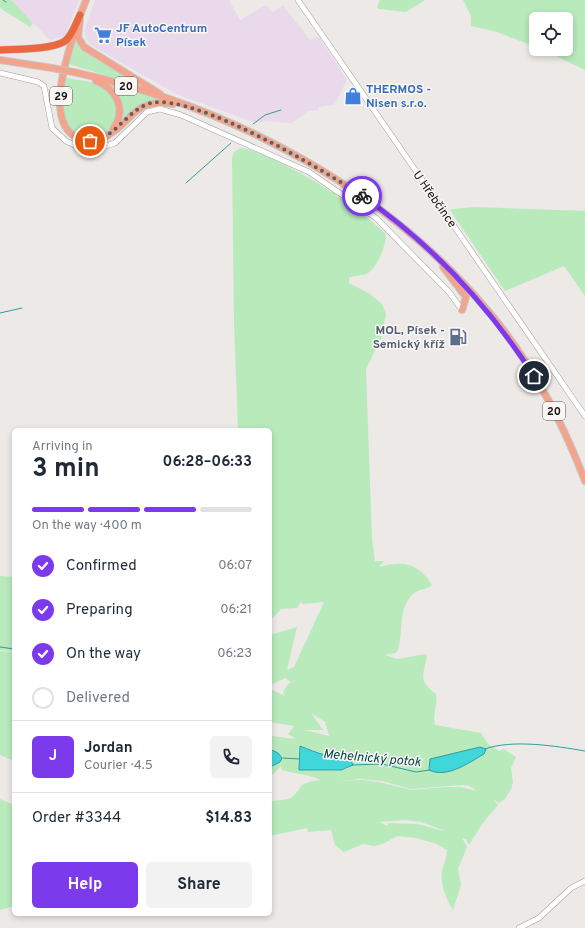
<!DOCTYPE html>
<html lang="en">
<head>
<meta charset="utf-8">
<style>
  body { margin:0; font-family:Overpass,sans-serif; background:#f2f2f3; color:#1f2937; height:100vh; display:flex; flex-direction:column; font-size:15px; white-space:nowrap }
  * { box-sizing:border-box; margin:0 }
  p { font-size:13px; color:#747a83 }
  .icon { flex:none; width:22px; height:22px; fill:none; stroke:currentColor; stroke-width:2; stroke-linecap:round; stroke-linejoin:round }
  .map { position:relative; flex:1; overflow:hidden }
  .panel { position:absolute; left:12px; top:428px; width:260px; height:488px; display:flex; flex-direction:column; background:#fff; border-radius:6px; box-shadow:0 2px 6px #0003 }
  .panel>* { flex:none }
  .fabs { position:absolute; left:529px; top:12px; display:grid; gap:8px }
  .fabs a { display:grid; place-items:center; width:44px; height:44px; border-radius:6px; background:#fff; box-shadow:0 2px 6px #0003; font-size:20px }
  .pin { position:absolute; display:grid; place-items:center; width:34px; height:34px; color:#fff; margin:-17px; border:2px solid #fff; border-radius:50%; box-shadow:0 1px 4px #0007 }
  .courier { position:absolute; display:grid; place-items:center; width:40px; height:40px; margin:-20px; border:3px solid #7c3aed; border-radius:50%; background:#fff; color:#222; box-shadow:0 1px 5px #0007 }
  .summary em { font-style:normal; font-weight:700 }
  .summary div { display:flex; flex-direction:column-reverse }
  .summary { display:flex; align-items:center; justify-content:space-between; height:68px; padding:0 20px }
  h1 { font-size:26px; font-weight:700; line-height:30px }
  .bar { display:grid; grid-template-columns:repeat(4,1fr); gap:6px 4px; align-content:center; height:48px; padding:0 20px }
  .bar i { height:5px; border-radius:3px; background:#e0e1e3 }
  .bar .selected { background:#7c3aed }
  .bar p { grid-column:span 4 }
  .line { display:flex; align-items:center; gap:10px; padding:0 20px; border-top:1px solid #e0e1e3 }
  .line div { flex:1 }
  .round { display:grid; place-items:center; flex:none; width:42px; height:42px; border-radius:6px; background:#f2f2f3 }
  ol { padding:0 20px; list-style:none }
  li { display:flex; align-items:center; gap:12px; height:44px }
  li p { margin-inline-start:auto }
  li .icon { padding:4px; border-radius:50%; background:#7c3aed; color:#fff; stroke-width:4 }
  li:last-child { color:#747a83 }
  li i { width:22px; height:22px; border:2px solid #e0e1e3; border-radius:50% }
  .button { display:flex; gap:8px; margin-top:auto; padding:8px 20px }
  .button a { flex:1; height:46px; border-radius:6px; background:#7c3aed; color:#fff; font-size:16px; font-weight:700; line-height:46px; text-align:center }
  .button a+a { background:#f2f2f3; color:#1f2937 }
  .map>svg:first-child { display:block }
</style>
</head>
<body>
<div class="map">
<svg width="585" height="928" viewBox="0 0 585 928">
  <rect width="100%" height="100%" fill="#ece9e7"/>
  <g fill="#ead9eb">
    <path d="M 11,0 L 79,0 L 65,36 L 50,40 Z"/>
    <path d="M 95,0 L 229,0 L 240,20 L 266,5 L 273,12 L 283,5 L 310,40 L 318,36 L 347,80 L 334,105 L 318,107 L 318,110 L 308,111 L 292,123 L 265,121 L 256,123 L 176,94 L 89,44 L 84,31 Z"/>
  </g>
  <g fill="#b8eabc" fill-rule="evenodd">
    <path d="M 0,0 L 11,0 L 13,2 L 33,23 L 30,27 L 0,8 Z"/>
    <path d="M 380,0 L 425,0 L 406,12 L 379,9 L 377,7 Z"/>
    <path d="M 463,0 L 585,0 L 585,70 L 541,49 L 566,49 L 566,19 L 536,19 L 536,47 L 497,32 L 471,26 L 471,16 Z"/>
    <path d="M 76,41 L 87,54 L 143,87 L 69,64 Z"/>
    <path d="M 66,78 C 78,80 92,81 102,86 C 106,87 108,92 111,95 C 130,117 98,152 75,132 C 70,127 64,121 63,114 C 60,103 64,89 66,78 Z"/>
    <path d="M 112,85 L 157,98 L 156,100 L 142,103 L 122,119 C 122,105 121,96 112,85 Z"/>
    <path d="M 241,148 C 251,149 260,154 270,158 C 312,177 352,203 386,234 C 387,243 377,268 368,273 C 362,276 355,275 349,278 L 349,283 L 370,294 L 382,304 L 386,314 L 381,338 L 366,369 L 372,539 L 375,561 L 384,561 L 379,567 C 404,560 418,563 432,585 C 426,591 419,588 413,594 C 397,609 404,631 398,650 L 396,653 L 384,655 L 398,659 L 425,654 L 427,656 C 423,677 418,680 436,694 C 438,704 432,715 435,725 L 481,733 L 488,744 L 499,751 L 504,749 L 516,757 L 511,768 L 513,782 L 511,789 L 505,799 L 499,803 L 493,799 L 498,805 L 482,824 L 469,845 L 466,839 L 462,838 L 467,847 L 458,869 L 461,885 L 453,910 C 446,899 440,883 442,871 C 444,863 447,858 447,850 L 437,844 L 416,838 L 398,836 L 382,844 L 374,846 L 363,844 L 344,852 L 335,845 L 331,830 L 308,832 L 307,828 L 270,836 L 270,801 C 289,799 291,802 302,785 L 312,781 L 321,780 C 308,774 295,774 282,770 L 281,766 L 270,777 L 270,767 L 277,764 L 274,750 L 270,749 L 270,733 L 272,736 L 296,739 L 288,734 L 294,726 L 270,722 L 270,689 L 285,696 L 283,693 L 287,685 L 297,679 L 291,682 L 285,678 L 273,684 L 270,683 L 270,635 L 297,627 L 287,670 L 294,667 L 324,602 L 302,604 L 301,601 L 297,608 L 281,609 L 270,621 L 270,430 L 238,430 L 234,322 L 232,158 L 234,152 ZM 311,713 L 325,722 L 329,736 L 304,730 L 323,730 ZM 301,746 L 326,755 L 345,757 L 349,768 L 333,771 L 299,770 ZM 464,752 L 484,754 L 456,769 L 445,772 L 439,756 ZM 360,779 L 382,781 L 411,789 L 463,785 L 470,786 L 477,791 L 461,787 L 445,787 L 412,790 L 378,782 L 361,780 L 338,781 ZM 405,820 L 421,822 L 448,832 L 417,824 L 389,823 L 387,826 L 379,822 Z"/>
    <path d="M 475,207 L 585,211 L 585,296 L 564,266 L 505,291 L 450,210 L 452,209 Z"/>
    <path d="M 0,576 L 14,577 L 14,651 L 0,650 Z"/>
    <path d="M 0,651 L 14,652 L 14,761 L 0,755 Z"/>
    <path d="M 0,799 L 14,805 L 14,906 L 0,910 Z"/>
  </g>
  <g fill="#3fd7d9" stroke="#339d9e">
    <path d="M 300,746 C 308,749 317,753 325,755 C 334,758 349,753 353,765 L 341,770 L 299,770 Z"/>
    <path d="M 480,747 L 486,749 L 484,754 C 470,762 447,779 429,770 L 430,759 Z"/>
    <path d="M 270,749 L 278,753 L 282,758 L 280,762 L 270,767 Z"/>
  </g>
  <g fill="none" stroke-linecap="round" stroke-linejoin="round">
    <g stroke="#339d9e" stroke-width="1">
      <path d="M 3,0 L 6,2"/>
      <path d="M 253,124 L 265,115 L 281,110"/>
      <path d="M 186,183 L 231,143"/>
      <path d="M 0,313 L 22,308"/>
      <path d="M 0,647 L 14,649"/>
      <path d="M 485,749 C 512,739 556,746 585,751"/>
      <path d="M 283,758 L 299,759"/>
      <path d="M 352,765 L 382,764 L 416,772 L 430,770"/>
    </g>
    <g stroke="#a19f9d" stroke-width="6">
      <g id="minor">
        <path d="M 298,0 L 585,416"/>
        <path d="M 0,73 L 38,82 L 44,86 L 52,128 L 66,141 L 81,148 L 96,149 L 115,143 L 147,112 L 160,109 L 181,115 L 309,172 L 376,218 L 449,292 L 462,310"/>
        <path d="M 519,928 L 539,918 L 571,888 L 585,881"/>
      </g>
    </g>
    <g stroke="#c7c7c7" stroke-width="8">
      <g id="major">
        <path d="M 79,18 L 86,0"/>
        <path d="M 80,19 L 78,37 L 84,47 L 160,94"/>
        <path d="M 75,31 C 67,56 45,121 76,137 C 84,141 93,142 102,138 C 133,125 131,97 173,104"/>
        <path d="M 0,60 L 52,68"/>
        <path d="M 78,73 C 237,109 390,191 494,318 C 533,366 563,423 585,481"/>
        <path d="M 96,81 C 117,89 127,110 113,129"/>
        <path d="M 443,267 L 466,297 L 462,310"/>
      </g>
    </g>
    <g stroke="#c7c7c7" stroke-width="8">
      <path id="highway" d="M 0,50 C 15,49 52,50 65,41 C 72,36 76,23 80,15"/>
    </g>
    <use href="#minor" stroke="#fff" stroke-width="5"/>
    <use href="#major" stroke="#f2a48c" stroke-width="6"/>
    <use href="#highway" stroke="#e96840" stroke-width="7"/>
    <g stroke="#c7c7c7" stroke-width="8" stroke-linecap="butt">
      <path id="major-bridge" d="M 52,68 L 78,73"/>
    </g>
    <use href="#major-bridge" stroke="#f2a48c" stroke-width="6"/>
  </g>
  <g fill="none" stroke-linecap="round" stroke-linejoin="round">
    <path stroke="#62605f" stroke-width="4" stroke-dasharray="0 7.2" d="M 90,141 C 116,139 127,109 151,103 C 194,93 324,170 362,196"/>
    <path stroke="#7c3aed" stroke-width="5" d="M 362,196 C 432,244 488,305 534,376"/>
  </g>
  <defs>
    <g id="supermarket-bare" transform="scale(1.38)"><path d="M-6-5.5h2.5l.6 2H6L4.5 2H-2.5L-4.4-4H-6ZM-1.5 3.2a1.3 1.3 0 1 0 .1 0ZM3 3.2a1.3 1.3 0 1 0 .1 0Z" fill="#3f7fe0" stroke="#f9f6f4" stroke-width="2.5" paint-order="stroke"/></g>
    <g id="shop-bare" transform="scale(1.38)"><path d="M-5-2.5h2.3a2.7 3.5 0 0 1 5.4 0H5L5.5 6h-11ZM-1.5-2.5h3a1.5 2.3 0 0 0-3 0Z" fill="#3f7fe0" stroke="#f9f6f4" stroke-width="2.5" paint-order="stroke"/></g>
    <g id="fuel-bare" transform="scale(1.38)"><path d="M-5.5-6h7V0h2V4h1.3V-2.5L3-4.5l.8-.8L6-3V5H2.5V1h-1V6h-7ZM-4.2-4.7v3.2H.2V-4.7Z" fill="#5c6f8a" stroke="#f9f6f4" stroke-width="2.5" paint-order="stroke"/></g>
  </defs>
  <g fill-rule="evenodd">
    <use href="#supermarket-bare" x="103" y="35"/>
    <use href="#shop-bare" x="353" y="96"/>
    <use href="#fuel-bare" x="458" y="337"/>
  </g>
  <g text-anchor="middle" stroke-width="3" stroke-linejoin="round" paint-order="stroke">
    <g fill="#f9f6f4" stroke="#5b5959" stroke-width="1">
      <rect x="115" y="77" width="22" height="18" rx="3"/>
      <rect x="50" y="87" width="22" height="18" rx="3"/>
      <rect x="543" y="402" width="22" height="18" rx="3"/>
    </g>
    <g font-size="11" font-weight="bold" fill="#171616">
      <text x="126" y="90">20</text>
      <text x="61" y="100">29</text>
      <text x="554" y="415">20</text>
    </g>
    <g font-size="12" font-weight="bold" fill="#366cbe" stroke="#f9f6f4" text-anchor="start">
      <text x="116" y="32">JF AutoCentrum<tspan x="116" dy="14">Písek</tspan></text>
      <text x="366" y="93">THERMOS -<tspan x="366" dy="14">Nisen s.r.o.</tspan></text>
    </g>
    <g font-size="12" fill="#171616" stroke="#f9f6f4">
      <text transform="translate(435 199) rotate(55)" y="4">U Hřebčince</text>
    </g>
    <g font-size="12" font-weight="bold" fill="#4e5e75" stroke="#f9f6f4" text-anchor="end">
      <text x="445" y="334">MOL, Písek -<tspan x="445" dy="14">Semický kříž</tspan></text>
    </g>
    <g font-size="13" font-style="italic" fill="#034849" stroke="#f9f6f4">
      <text transform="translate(372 757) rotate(5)" y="5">Mehelnický potok</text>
    </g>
  </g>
</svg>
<div class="fabs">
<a><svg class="icon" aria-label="locate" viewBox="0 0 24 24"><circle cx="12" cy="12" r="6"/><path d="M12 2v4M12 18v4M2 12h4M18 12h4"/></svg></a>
</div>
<div class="pin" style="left:90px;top:141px;background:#ea580c"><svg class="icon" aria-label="bag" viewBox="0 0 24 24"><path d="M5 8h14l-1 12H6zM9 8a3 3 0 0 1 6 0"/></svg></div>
<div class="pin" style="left:534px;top:376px;background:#1f2937"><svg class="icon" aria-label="home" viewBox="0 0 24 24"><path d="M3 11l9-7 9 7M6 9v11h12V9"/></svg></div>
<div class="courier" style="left:362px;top:196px"><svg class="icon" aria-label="bike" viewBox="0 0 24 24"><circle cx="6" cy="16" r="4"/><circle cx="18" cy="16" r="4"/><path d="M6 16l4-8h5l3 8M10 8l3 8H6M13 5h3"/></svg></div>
<section class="panel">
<div class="summary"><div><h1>3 min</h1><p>Arriving in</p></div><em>06:28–06:33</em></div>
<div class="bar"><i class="selected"></i><i class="selected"></i><i class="selected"></i><i></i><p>On the way · 400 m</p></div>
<ol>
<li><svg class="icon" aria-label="check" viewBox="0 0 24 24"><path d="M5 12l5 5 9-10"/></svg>Confirmed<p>06:07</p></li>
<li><svg class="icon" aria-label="check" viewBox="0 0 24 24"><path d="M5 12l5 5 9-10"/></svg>Preparing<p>06:21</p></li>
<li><svg class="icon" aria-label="check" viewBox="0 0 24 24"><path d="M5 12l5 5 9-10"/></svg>On the way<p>06:23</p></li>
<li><i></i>Delivered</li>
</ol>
<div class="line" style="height:72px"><b class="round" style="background:#7c3aed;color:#fff">J</b><div><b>Jordan</b><p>Courier · 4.5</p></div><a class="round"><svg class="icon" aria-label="phone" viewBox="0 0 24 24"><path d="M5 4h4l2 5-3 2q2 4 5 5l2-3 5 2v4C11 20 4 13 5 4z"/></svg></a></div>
<div class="line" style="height:52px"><div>Order #3344</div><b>$14.83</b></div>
<div class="button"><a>Help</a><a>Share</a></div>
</section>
</div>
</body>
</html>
